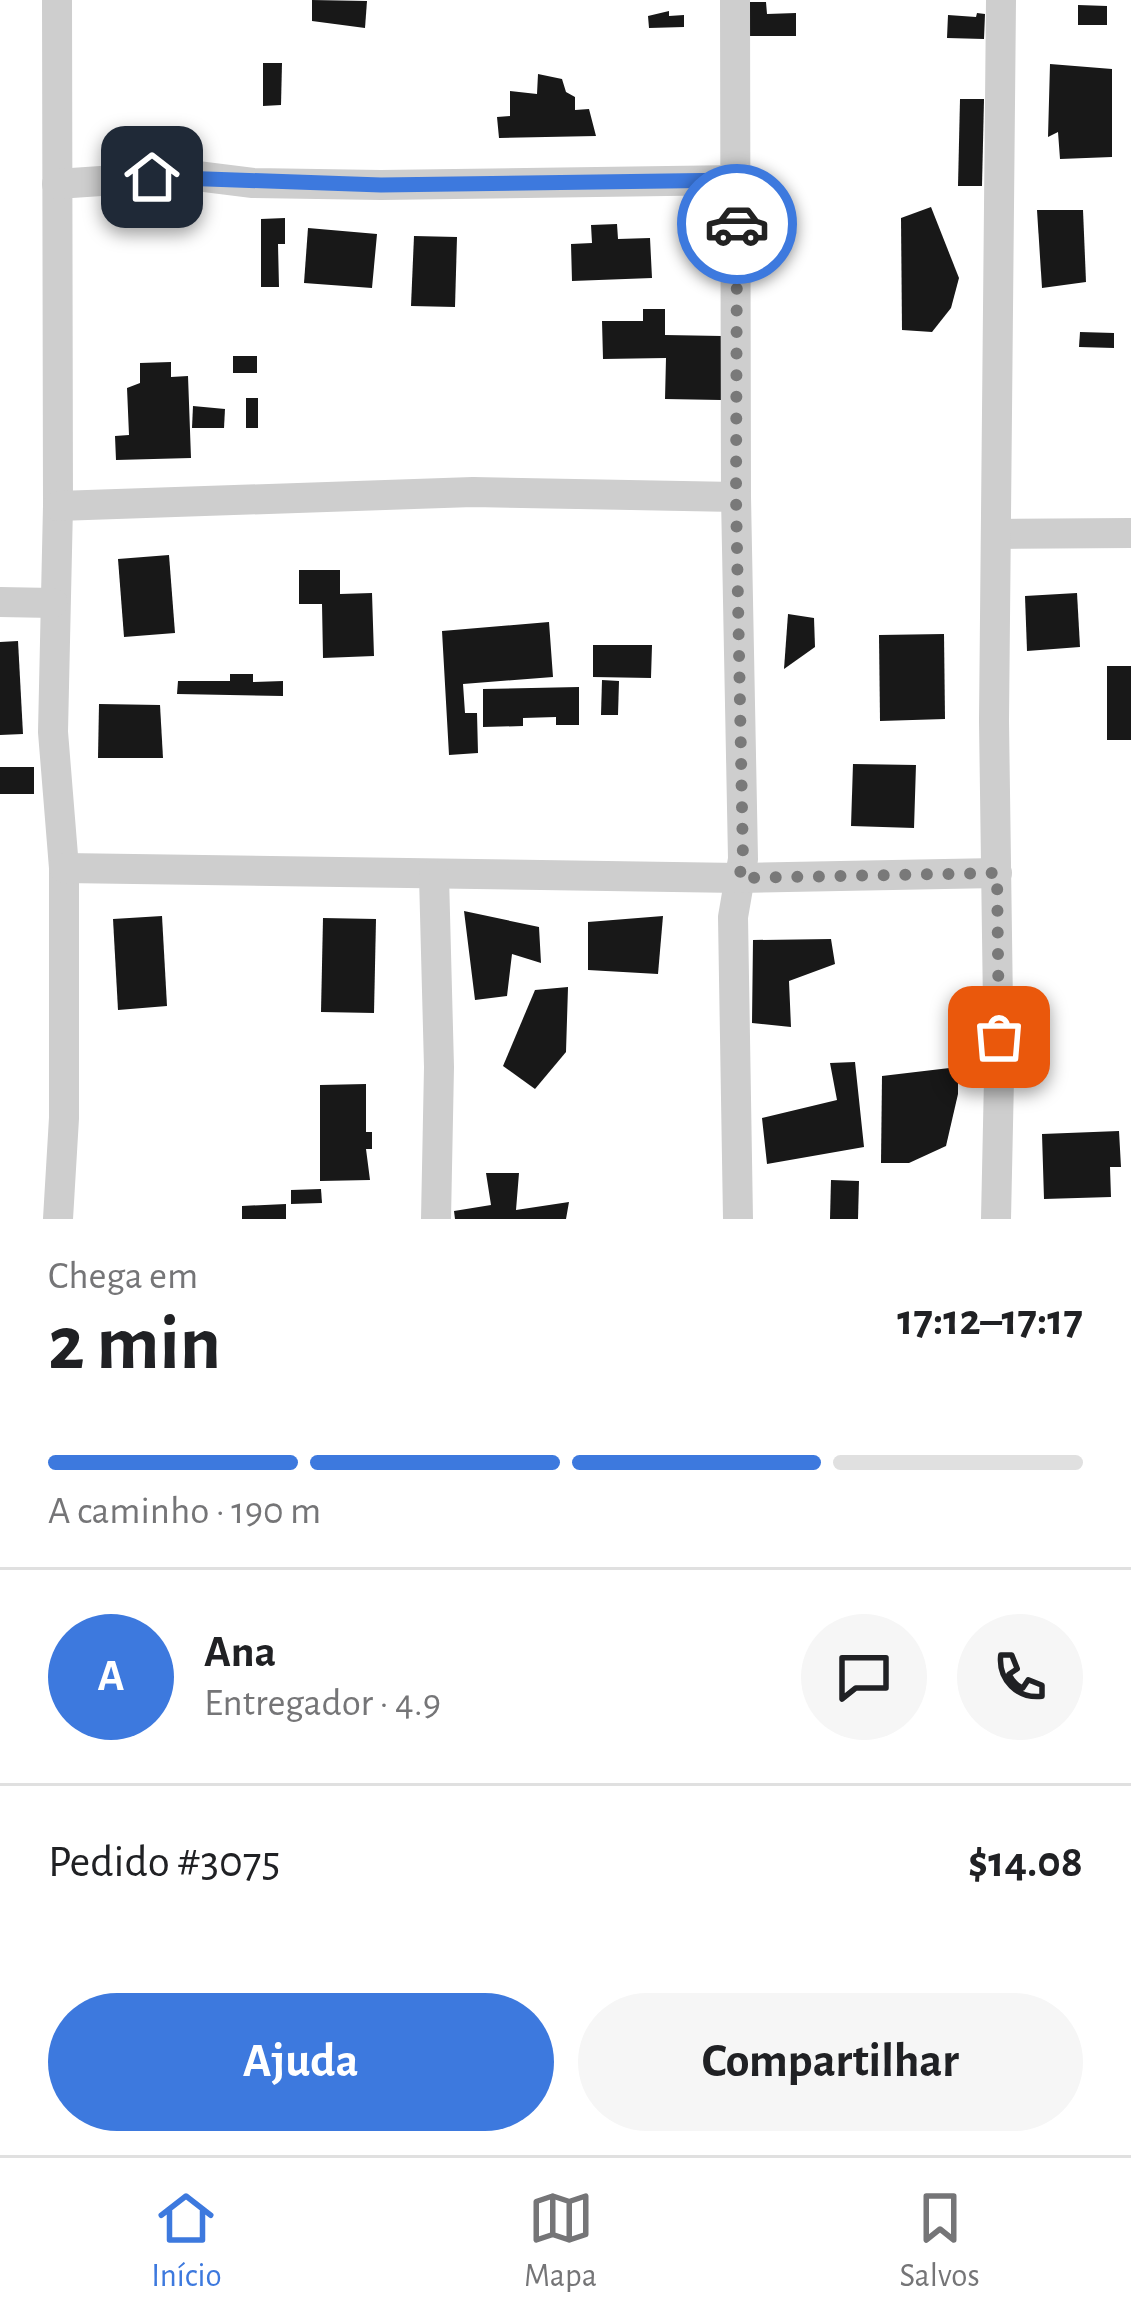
<!DOCTYPE html>
<html lang="pt">
<head>
<meta charset="utf-8">
<style>
  body { margin:0; font-family:"Alegreya Sans",sans-serif; background:#f6f6f6; color:#202124; height:100vh; display:flex; flex-direction:column; font-size:45px; white-space:nowrap }
  * { box-sizing:border-box; margin:0 }
  p { font-size:39px; color:#757577 }
  .icon { flex:none; width:66px; height:66px; fill:none; stroke:currentColor; stroke-width:2; stroke-linecap:round; stroke-linejoin:round }
  .map { position:relative; height:1219px; overflow:hidden }
  .panel { display:flex; flex-direction:column; background:#fff; flex:1 }
  .panel>* { flex:none }
  .pin { position:absolute; display:grid; place-items:center; width:102px; height:102px; color:#fff; margin:-51px; border-radius:24px; box-shadow:0 6px 18px #0006 }
  .courier { position:absolute; display:grid; place-items:center; width:120px; height:120px; margin:-60px; border:9px solid #3d79de; border-radius:50%; background:#fff; color:#222; box-shadow:0 3px 15px #0007 }
  .head em { font-style:normal; font-weight:700 }
  .head div { display:flex; flex-direction:column-reverse }
  .head { display:flex; align-items:center; justify-content:space-between; height:204px; padding:0 48px }
  h1 { font-size:78px; font-weight:700; line-height:90px }
  .bar { display:grid; grid-template-columns:repeat(4,1fr); gap:18px 12px; align-content:center; height:144px; padding:0 48px }
  .bar i { height:15px; border-radius:9px; background:#e0e0e0 }
  .bar .active { background:#3d79de }
  .bar p { grid-column:span 4 }
  .line { display:flex; align-items:center; gap:30px; padding:0 48px; border-top:3px solid #e0e0e0 }
  .line div { flex:1 }
  .round { display:grid; place-items:center; flex:none; width:126px; height:126px; border-radius:63px; background:#f6f6f6 }
  .action { display:flex; gap:24px; margin-top:auto; padding:24px 48px }
  .action a { flex:1; height:138px; border-radius:72px; background:#3d79de; color:#fff; font-size:48px; font-weight:700; line-height:138px; text-align:center }
  .action a+a { background:#f6f6f6; color:#202124 }
  .tab-bar { display:flex; justify-content:space-around; align-items:center; height:168px; border-top:3px solid #e0e0e0; background:#fff; font-size:33px; color:#757577 }
  .tab-bar a { display:grid; justify-items:center; gap:6px }
  .tab-bar .active { color:#3d79de }
  .map>svg:first-child { display:block }
</style>
</head>
<body>
<div class="map">
<svg width="1131" height="1219" viewBox="0 0 1131 1219">
  <rect width="100%" height="100%" fill="#fff"/>
  <g fill="#181818">
    <path d="M 312,0 L 367,1 L 365,28 L 312,21 Z"/>
    <path d="M 750,2 L 766,2 L 767,14 L 796,13 L 796,36 L 750,36 Z"/>
    <path d="M 1078,5 L 1107,6 L 1107,25 L 1078,25 Z"/>
    <path d="M 669,11 L 669,16 L 684,15 L 684,27 L 649,28 L 648,16 Z"/>
    <path d="M 977,13 L 985,14 L 984,39 L 947,38 L 948,15 L 976,17 Z"/>
    <path d="M 263,63 L 282,63 L 281,105 L 263,106 Z"/>
    <path d="M 1050,64 L 1112,69 L 1112,157 L 1060,159 L 1058,132 L 1048,137 Z"/>
    <path d="M 538,74 L 562,79 L 566,92 L 575,97 L 575,110 L 589,109 L 596,136 L 499,138 L 497,117 L 510,116 L 510,91 L 537,94 Z"/>
    <path d="M 960,99 L 984,99 L 982,186 L 958,186 Z"/>
    <path d="M 782,194 L 783,244 L 758,245 L 757,195 Z"/>
    <path d="M 931,207 L 959,278 L 951,308 L 932,332 L 902,330 L 901,218 Z"/>
    <path d="M 1037,210 L 1083,210 L 1086,282 L 1042,288 Z"/>
    <path d="M 285,218 L 285,244 L 278,244 L 279,287 L 261,287 L 261,219 Z"/>
    <path d="M 617,224 L 618,239 L 650,238 L 652,278 L 572,281 L 571,244 L 592,243 L 591,225 Z"/>
    <path d="M 308,228 L 377,234 L 372,288 L 304,283 Z"/>
    <path d="M 414,236 L 457,237 L 455,307 L 411,306 Z"/>
    <path d="M 643,309 L 665,309 L 665,335 L 722,336 L 721,400 L 665,399 L 666,358 L 603,359 L 602,321 L 643,321 Z"/>
    <path d="M 1080,332 L 1114,333 L 1114,348 L 1079,347 Z"/>
    <rect x="233" y="356" width="24" height="17"/>
    <path d="M 171,362 L 171,377 L 188,376 L 191,458 L 116,460 L 115,436 L 129,435 L 127,388 L 140,383 L 140,363 Z"/>
    <rect x="246" y="398" width="12" height="30"/>
    <path d="M 193,406 L 225,409 L 224,428 L 192,428 Z"/>
    <path d="M 169,555 L 175,633 L 124,637 L 118,559 Z"/>
    <path d="M 299,570 L 340,570 L 340,594 L 372,593 L 374,656 L 323,658 L 322,604 L 299,604 Z"/>
    <path d="M 1077,593 L 1080,647 L 1027,651 L 1025,596 Z"/>
    <path d="M 788,614 L 814,618 L 815,647 L 784,669 Z"/>
    <path d="M 549,622 L 553,677 L 463,684 L 465,713 L 477,713 L 478,753 L 449,755 L 442,631 Z"/>
    <path d="M 944,634 L 945,719 L 880,721 L 879,635 Z"/>
    <path d="M 18,641 L 23,734 L 0,735 L 0,642 Z"/>
    <path d="M 593,645 L 652,645 L 651,678 L 593,677 Z"/>
    <rect x="1107" y="666" width="24" height="74"/>
    <path d="M 230,674 L 253,674 L 253,682 L 283,681 L 283,696 L 177,694 L 178,681 L 230,681 Z"/>
    <path d="M 602,680 L 619,681 L 618,715 L 601,715 Z"/>
    <path d="M 579,687 L 579,725 L 556,725 L 556,717 L 523,718 L 523,726 L 483,727 L 483,689 Z"/>
    <path d="M 99,704 L 160,705 L 163,758 L 98,758 Z"/>
    <path d="M 853,764 L 916,765 L 914,828 L 851,826 Z"/>
    <rect x="0" y="767" width="34" height="27"/>
    <path d="M 464,911 L 539,927 L 541,963 L 512,954 L 507,996 L 475,1000 Z"/>
    <path d="M 162,916 L 167,1006 L 118,1010 L 113,919 Z"/>
    <path d="M 663,916 L 658,974 L 588,970 L 588,922 Z"/>
    <path d="M 323,918 L 376,919 L 374,1013 L 321,1012 Z"/>
    <path d="M 831,939 L 835,964 L 789,981 L 791,1027 L 752,1023 L 753,940 Z"/>
    <path d="M 568,987 L 566,1052 L 535,1089 L 503,1066 L 535,990 Z"/>
    <path d="M 855,1062 L 864,1147 L 767,1164 L 762,1118 L 837,1100 L 830,1063 Z"/>
    <path d="M 958,1067 L 958,1094 L 946,1146 L 909,1163 L 881,1163 L 882,1076 Z"/>
    <path d="M 366,1084 L 366,1132 L 372,1132 L 372,1149 L 366,1149 L 370,1180 L 320,1181 L 320,1085 Z"/>
    <path d="M 1119,1131 L 1121,1167 L 1110,1167 L 1111,1197 L 1044,1199 L 1042,1134 Z"/>
    <path d="M 486,1173 L 519,1173 L 516,1210 L 569,1202 L 566,1219 L 455,1219 L 454,1211 L 491,1205 Z"/>
    <path d="M 831,1180 L 859,1181 L 858,1219 L 830,1219 Z"/>
    <path d="M 321,1189 L 322,1203 L 291,1204 L 291,1190 Z"/>
    <path d="M 286,1204 L 286,1219 L 242,1219 L 242,1206 Z"/>
  </g>
  <g fill="none" stroke-linecap="round" stroke-linejoin="round">
    <g stroke="#cecece" stroke-width="30">
      <path d="M 57,0 L 58,506 L 53,732 L 64,868 L 64,1118 L 58,1219"/>
      <path d="M 735,0 L 736,497 L 743,859 L 733,917 L 738,1219"/>
      <path d="M 57,184 L 189,175 L 253,183 L 381,185 L 738,180"/>
      <path d="M 58,506 L 473,492 L 736,497"/>
      <path d="M 996,534 L 1131,533"/>
      <path d="M 0,602 L 53,603"/>
      <path d="M 64,868 L 739,878 L 997,873"/>
      <path d="M 434,876 L 439,1067 L 436,1219"/>
      <path d="M 996,1219 L 999,1078 L 994,721 L 1001,0"/>
    </g>
  </g>
  <g fill="none" stroke-linecap="round" stroke-linejoin="round">
    <path stroke="#797979" stroke-width="12" stroke-dasharray="0 21.6" d="M 737,224 L 736,497 L 743,859 L 739,878 L 997,873 L 999,1037"/>
    <path stroke="#3d79de" stroke-width="15" d="M 152,177 L 381,185 L 737,180 L 737,224"/>
  </g>
</svg>
<div class="pin" style="left:999px;top:1037px;background:#ea580c"><svg class="icon" aria-label="bag" viewBox="0 0 24 24"><path d="M5 8h14l-1 12H6zM9 8a3 3 0 0 1 6 0"/></svg></div>
<div class="pin" style="left:152px;top:177px;background:#1f2937"><svg class="icon" aria-label="home" viewBox="0 0 24 24"><path d="M3 11l9-7 9 7M6 9v11h12V9"/></svg></div>
<div class="courier" style="left:737px;top:224px"><svg class="icon" aria-label="car" viewBox="0 0 24 24"><path d="M5 17H2v-5l4-1 3-4h7l3 4 3 1v5h-3M9 17h6M6 11h13"/><circle cx="7" cy="17" r="2"/><circle cx="17" cy="17" r="2"/></svg></div>
</div>
<section class="panel">
<div class="head"><div><h1>2 min</h1><p>Chega em</p></div><em>17:12–17:17</em></div>
<div class="bar"><i class="active"></i><i class="active"></i><i class="active"></i><i></i><p>A caminho · 190 m</p></div>
<div class="line" style="height:216px"><b class="round" style="background:#3d79de;color:#fff">A</b><div><b>Ana</b><p>Entregador · 4.9</p></div><a class="round"><svg class="icon" aria-label="chat" viewBox="0 0 24 24"><path d="M4 5h16v11H9l-5 4z"/></svg></a><a class="round"><svg class="icon" aria-label="phone" viewBox="0 0 24 24"><path d="M5 4h4l2 5-3 2q2 4 5 5l2-3 5 2v4C11 20 4 13 5 4z"/></svg></a></div>
<div class="line" style="height:156px"><div>Pedido #3075</div><b>$14.08</b></div>
<div class="action"><a>Ajuda</a><a>Compartilhar</a></div>
</section>
<nav class="tab-bar">
<a class="active"><svg class="icon" aria-label="home" viewBox="0 0 24 24"><path d="M3 11l9-7 9 7M6 9v11h12V9"/></svg>Início</a>
<a><svg class="icon" aria-label="map" viewBox="0 0 24 24"><path d="M3 6l6-2 6 2 6-2v14l-6 2-6-2-6 2zM9 4v14M15 6v14"/></svg>Mapa</a>
<a><svg class="icon" aria-label="saved" viewBox="0 0 24 24"><path d="M7 4h10v16l-5-4-5 4z"/></svg>Salvos</a>
</nav>
</body>
</html>
